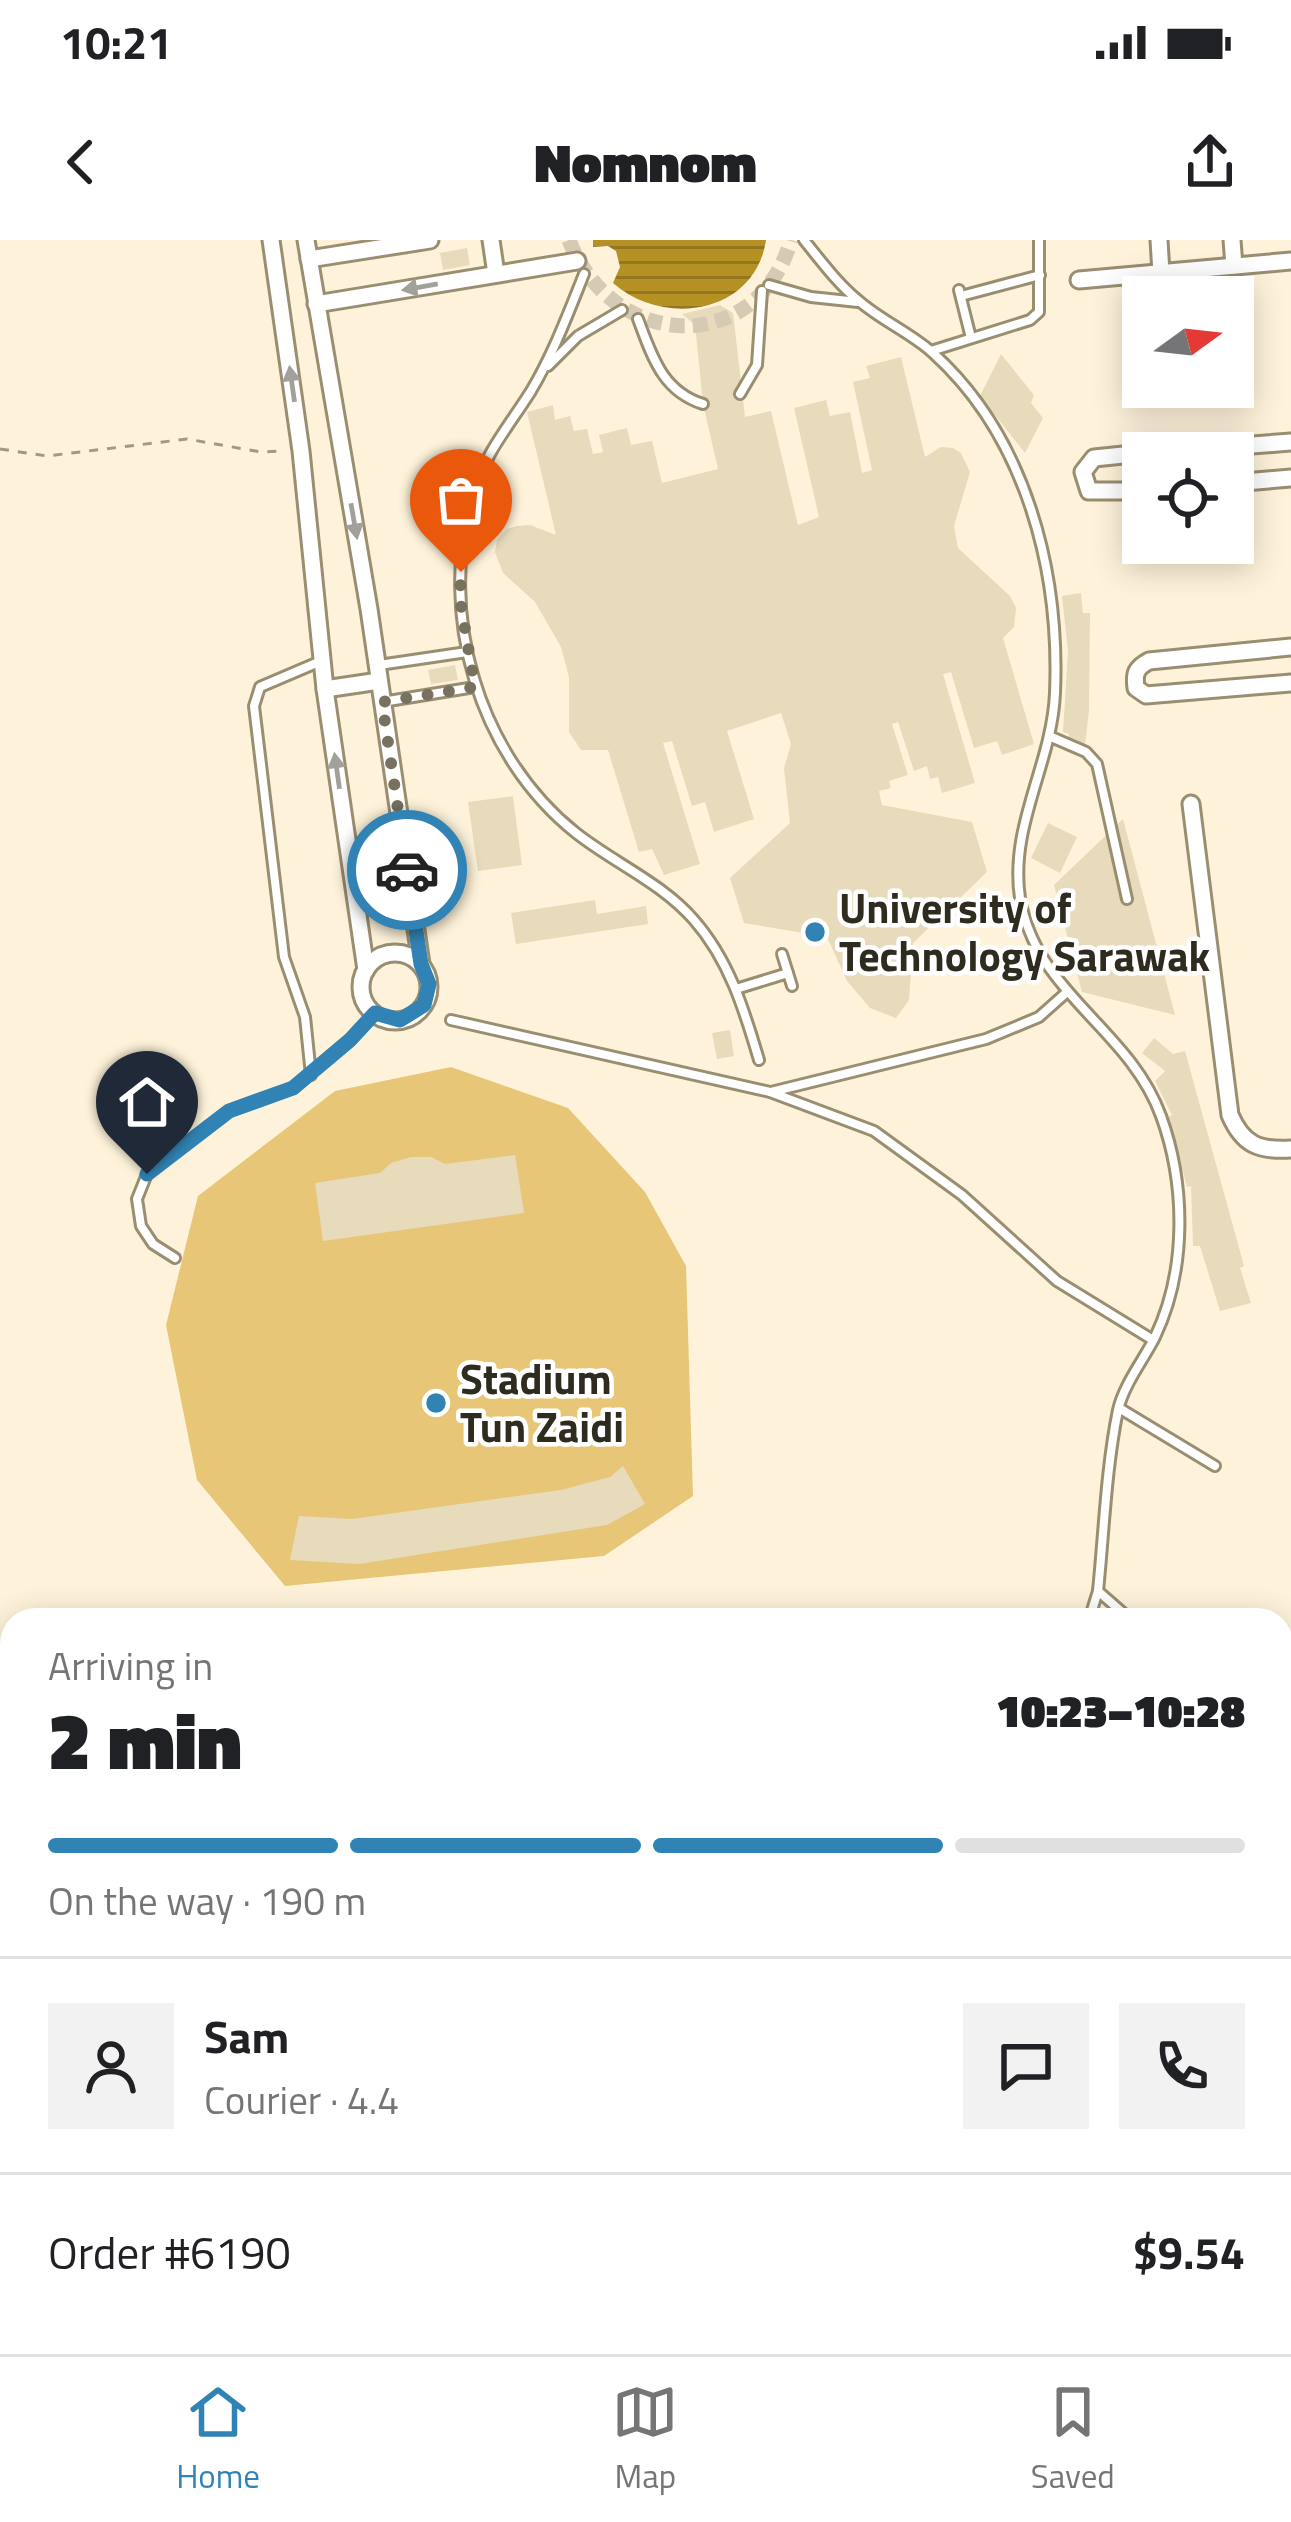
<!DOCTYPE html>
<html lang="en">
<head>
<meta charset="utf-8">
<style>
  body { margin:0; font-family:"Titillium Web",sans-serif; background:#f2f2f2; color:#202124; height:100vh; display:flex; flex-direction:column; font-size:45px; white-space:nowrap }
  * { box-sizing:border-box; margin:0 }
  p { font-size:39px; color:#757577 }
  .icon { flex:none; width:66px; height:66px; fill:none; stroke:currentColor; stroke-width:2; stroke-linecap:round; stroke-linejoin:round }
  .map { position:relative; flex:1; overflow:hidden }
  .sheet { position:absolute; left:0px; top:1368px; width:1293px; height:747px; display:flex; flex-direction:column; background:#fff; border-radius:36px 36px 0 0; box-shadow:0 6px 30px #0003 }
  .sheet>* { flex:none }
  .needle { width:78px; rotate:75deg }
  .buttons { position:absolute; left:1122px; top:36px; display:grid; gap:24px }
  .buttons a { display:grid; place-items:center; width:132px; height:132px; border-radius:0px; background:#fff; box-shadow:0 6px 30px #0003; font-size:60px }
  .pin { position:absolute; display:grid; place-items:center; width:102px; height:102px; color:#fff; margin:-123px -51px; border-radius:50% 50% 50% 0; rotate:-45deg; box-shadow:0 0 12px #0007 }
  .pin .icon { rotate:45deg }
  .courier { position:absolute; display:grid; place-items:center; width:120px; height:120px; margin:-60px; border:9px solid #3083b4; border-radius:50%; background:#fff; color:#222; box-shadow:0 3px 15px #0007 }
  .summary em { font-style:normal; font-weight:800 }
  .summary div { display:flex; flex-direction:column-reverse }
  .summary { display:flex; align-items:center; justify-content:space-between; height:204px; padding:0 48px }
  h1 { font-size:78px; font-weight:800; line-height:90px }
  .bar { display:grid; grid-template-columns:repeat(4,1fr); gap:18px 12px; align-content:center; height:144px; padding:0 48px }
  .bar i { height:15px; border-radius:9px; background:#e0e0e0 }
  .bar .active { background:#3083b4 }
  .bar p { grid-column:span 4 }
  .line { display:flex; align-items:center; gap:30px; padding:0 48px; border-top:3px solid #e0e0e0 }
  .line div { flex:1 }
  .round { display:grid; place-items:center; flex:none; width:126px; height:126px; border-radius:0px; background:#f2f2f2 }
  .status { display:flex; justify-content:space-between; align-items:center; height:84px; padding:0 60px; background:#fff; direction:ltr }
  .status svg { height:33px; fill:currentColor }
  header { display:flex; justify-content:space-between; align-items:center; height:156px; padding:0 48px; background:#fff; font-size:54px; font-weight:800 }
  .tab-bar { display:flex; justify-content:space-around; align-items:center; height:168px; border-top:3px solid #e0e0e0; background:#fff; font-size:33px; color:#757577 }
  .tab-bar a { display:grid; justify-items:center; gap:6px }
  .tab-bar .active { color:#3083b4 }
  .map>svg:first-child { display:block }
</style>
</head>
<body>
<div class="status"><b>10:21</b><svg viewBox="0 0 49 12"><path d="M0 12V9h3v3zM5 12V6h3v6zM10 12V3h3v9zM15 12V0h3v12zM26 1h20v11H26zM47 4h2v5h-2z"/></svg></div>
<header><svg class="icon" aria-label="back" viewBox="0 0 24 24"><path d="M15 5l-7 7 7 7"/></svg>Nomnom<svg class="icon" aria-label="share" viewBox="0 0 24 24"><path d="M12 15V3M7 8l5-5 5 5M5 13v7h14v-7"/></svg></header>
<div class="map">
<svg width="1291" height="2114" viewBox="0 0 1291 2114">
  <defs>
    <pattern id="water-rules" width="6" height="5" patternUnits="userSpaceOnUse" patternTransform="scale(3)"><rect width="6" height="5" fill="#b59023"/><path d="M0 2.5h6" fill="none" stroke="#94761e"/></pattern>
  </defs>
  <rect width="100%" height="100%" fill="#fef3da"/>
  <path fill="#e7c777" d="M 451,827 L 568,868 L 645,952 L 686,1026 L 693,1256 L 604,1316 L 285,1346 L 197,1240 L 166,1085 L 198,956 L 335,851 Z"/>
  <path fill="url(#water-rules)" d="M 593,0 L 766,0 C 755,74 664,88 613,43 L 620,27 L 616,11 L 608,6 L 593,7 Z"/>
  <g fill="#e7dbbc">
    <path d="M 467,8 L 470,25 L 443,30 L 440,13 Z"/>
    <path d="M 720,65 L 733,73 L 745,177 L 771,171 L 798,285 L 819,277 L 794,168 L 826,160 L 830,176 L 850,172 L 862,233 L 872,230 L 853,142 L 870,138 L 866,126 L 901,117 L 925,217 L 941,207 L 953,208 L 961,213 L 970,232 L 954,286 L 958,308 L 1010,356 L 1016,368 L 1014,387 L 1003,398 L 1034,504 L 1002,515 L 997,501 L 974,508 L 951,432 L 943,434 L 975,543 L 942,553 L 938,537 L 930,539 L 927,526 L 914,531 L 898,482 L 892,484 L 908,535 L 889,541 L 891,548 L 879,551 L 882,565 L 972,582 L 987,632 L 913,703 L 909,760 L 896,778 L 870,768 L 847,741 L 827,697 L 744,683 L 730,638 L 790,583 L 784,528 L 791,504 L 781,473 L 727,491 L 754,579 L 714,592 L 705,562 L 692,566 L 672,501 L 663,503 L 700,624 L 664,635 L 652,609 L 639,612 L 608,510 L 581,510 L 569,492 L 569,437 L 561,407 L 535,362 L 503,333 L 495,312 L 497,300 L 507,289 L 517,286 L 530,285 L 556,295 L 527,172 L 553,165 L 555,180 L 570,176 L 574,191 L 587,189 L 593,214 L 603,212 L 599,195 L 627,188 L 631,205 L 652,201 L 662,243 L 718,229 L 703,164 L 695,85 L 682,74 Z"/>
    <path d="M 1001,114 L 1034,155 L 1031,163 L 1043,178 L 1025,213 L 980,156 Z"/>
    <path d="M 1081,353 L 1083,373 L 1090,373 L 1089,471 L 1085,506 L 1068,503 L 1069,494 L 1063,492 L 1068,412 L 1062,356 Z"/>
    <path d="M 455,425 L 458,440 L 431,444 L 428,430 Z"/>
    <path d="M 513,556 L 522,625 L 478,631 L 468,562 Z"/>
    <path d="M 1123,579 L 1175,775 L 1082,752 L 1054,645 Z"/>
    <path d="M 1048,583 L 1077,597 L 1060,633 L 1031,618 Z"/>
    <path d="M 595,660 L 597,674 L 646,666 L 648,684 L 516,704 L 511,673 Z"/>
    <path d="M 730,790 L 734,816 L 717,819 L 712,793 Z"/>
    <path d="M 1154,798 L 1173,814 L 1185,811 L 1244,1026 L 1240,1028 L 1251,1063 L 1220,1071 L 1200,1006 L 1193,1006 L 1191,946 L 1187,947 L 1168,877 L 1172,875 L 1155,841 L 1165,831 L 1142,813 Z"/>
    <path d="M 515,915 L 524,973 L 323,1001 L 315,943 L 380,933 L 391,923 L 411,917 L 431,917 L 445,924 Z"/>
    <path d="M 623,1226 L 645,1264 L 607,1285 L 359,1324 L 290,1320 L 299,1276 L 352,1279 L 561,1250 L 610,1237 Z"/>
  </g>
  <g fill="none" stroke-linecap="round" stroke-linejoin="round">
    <path stroke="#d5cbb5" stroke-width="15" stroke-dasharray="15 8" stroke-linecap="butt" d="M 569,0 C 612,111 757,118 791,0"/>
    <g stroke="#9a8e71" stroke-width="14">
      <g id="service">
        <path d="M 804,0 C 821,21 838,44 859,61 C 882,81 911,93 933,113 C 1027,198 1060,332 1055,453 C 1052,524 1009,586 1020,658 C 1036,754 1129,788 1161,876 C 1186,945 1187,1030 1155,1097 C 1143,1121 1124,1144 1118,1170 C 1106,1229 1104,1292 1098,1351 L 1131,1380"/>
        <path d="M 584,34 C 568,74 553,114 531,151 C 509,186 485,213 473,254 C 437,374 478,515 576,593 C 614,623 662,643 694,680 C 729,720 744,769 759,820"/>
        <path d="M 769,45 L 811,57 L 858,62"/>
        <path d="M 959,50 L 971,98"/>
        <path d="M 961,56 L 1040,35"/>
        <path d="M 638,79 C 652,116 662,151 703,164"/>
        <path d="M 931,111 L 1030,80 L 1039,72 L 1039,0"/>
        <path d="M 548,126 L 578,96 L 622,70"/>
        <path d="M 740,154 L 757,125 L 762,51"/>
        <path d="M 379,425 L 467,412"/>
        <path d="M 382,462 L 475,447"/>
        <path d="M 1049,496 L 1086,512 L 1097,524 L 1127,659"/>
        <path d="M 782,714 L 792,746"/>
        <path d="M 736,749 L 788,733"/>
        <path d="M 451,780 L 770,852 L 874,891 L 962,955 L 1057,1041 L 1153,1100"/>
        <path d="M 311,835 L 305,777 L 284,717 L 254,466 L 260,447 L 321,421"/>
        <path d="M 771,852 L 986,799 L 1039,777 L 1067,752"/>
        <path d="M 175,1018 L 153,1004 L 141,986 L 137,959 L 147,934 L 229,871 L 293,848 L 350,800 L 375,773"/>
        <path d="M 1119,1168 L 1215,1226"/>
        <path d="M 1089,1380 L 1098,1351"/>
      </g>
    </g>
    <g stroke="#9a8e71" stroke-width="21">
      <g id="minor">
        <path d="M 271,0 L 301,211 L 325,449 L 366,730"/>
        <path d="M 306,0 L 369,369 L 421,724"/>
        <path d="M 491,0 L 496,34"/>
        <path d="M 1159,0 L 1161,33"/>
        <path d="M 1232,0 L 1234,26"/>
        <path d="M 309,19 L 430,0"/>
        <path d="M 1079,40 L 1291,21"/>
        <path d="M 316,64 L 577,21"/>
        <path d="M 1143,213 L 1094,218 L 1083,232 L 1089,251 L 1143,251"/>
        <path d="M 1147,213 L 1291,202"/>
        <path d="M 1233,243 L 1291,238"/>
        <path d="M 1291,407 L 1149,421 C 1136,428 1134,433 1136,448 L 1146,455 L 1291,443"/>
        <path d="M 325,449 L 379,441"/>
        <path d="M 1191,564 L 1230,875 C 1243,905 1259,911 1291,909"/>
        <circle cx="395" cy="747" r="34"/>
        <path d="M 0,1629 L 12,1642"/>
        <path d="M 0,1760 L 12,1755"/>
      </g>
    </g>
    <path stroke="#a19986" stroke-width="3" stroke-dasharray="9 9" stroke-linecap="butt" d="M 0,209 L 47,216 L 187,199 L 261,212 L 283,211"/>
    <use href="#service" stroke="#fff" stroke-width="8"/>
    <use href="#minor" stroke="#fff" stroke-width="15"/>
  </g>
  <defs><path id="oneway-solid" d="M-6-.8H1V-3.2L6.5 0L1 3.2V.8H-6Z" transform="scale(3)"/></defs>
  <g fill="#a2a09a">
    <use href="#oneway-solid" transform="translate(420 47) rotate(170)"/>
    <use href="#oneway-solid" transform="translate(292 144) rotate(-98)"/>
    <use href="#oneway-solid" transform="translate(354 281) rotate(80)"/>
    <use href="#oneway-solid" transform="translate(337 531) rotate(-98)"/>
  </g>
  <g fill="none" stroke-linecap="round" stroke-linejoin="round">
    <path stroke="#787160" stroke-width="12" stroke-dasharray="0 21.6" d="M 407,630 L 382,462 L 475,447 L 460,360 L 461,332"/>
    <path stroke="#3083b4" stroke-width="15" d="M 147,934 L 229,871 L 293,848 L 350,800 L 375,773 L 400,780 L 424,765 L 429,744 L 421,724 L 407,630"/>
  </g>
  <g fill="#3083b4" stroke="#fff" stroke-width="4.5">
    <circle cx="815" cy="692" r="12"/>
    <circle cx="436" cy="1163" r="12"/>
  </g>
  <g text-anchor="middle" stroke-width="9" stroke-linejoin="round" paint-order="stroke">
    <g font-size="42" font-weight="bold" fill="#302b1f" stroke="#fff" text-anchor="start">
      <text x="839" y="683">University of<tspan x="839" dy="48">Technology Sarawak</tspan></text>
      <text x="460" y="1154">Stadium<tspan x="460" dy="48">Tun Zaidi</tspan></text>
    </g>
  </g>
</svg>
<div class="buttons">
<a><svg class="needle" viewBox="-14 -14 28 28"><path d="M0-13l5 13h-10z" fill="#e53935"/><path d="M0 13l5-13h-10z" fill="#757577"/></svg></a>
<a><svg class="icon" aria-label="locate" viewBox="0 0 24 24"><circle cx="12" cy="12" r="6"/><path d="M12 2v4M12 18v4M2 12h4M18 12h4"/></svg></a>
</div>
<div class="pin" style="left:461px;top:332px;background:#ea580c"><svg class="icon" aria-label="bag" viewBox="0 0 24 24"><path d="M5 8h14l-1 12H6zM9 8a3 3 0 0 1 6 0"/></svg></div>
<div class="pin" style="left:147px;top:934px;background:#1f2937"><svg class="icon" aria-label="home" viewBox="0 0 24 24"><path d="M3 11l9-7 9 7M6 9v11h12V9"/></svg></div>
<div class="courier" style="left:407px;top:630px"><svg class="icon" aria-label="car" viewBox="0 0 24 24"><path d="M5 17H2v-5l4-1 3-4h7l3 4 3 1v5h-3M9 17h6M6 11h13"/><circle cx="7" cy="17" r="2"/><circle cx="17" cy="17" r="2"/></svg></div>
<section class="sheet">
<div class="summary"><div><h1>2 min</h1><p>Arriving in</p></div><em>10:23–10:28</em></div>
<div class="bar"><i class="active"></i><i class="active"></i><i class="active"></i><i></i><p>On the way · 190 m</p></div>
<div class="line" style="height:216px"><a class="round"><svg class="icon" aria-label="person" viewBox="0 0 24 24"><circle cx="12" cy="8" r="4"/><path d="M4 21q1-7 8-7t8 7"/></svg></a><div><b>Sam</b><p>Courier · 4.4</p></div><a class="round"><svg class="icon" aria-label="chat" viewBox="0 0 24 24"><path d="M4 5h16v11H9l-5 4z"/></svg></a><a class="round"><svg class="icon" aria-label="phone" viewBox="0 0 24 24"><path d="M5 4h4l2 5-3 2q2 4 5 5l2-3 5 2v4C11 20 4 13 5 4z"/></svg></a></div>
<div class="line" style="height:156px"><div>Order #6190</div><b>$9.54</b></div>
</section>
</div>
<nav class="tab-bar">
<a class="active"><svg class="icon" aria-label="home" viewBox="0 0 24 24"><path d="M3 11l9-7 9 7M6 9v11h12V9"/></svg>Home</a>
<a><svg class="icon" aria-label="map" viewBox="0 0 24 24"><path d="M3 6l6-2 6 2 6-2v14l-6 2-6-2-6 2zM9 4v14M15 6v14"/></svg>Map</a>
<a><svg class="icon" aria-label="saved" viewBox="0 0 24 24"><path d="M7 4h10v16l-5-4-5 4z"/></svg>Saved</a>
</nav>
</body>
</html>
